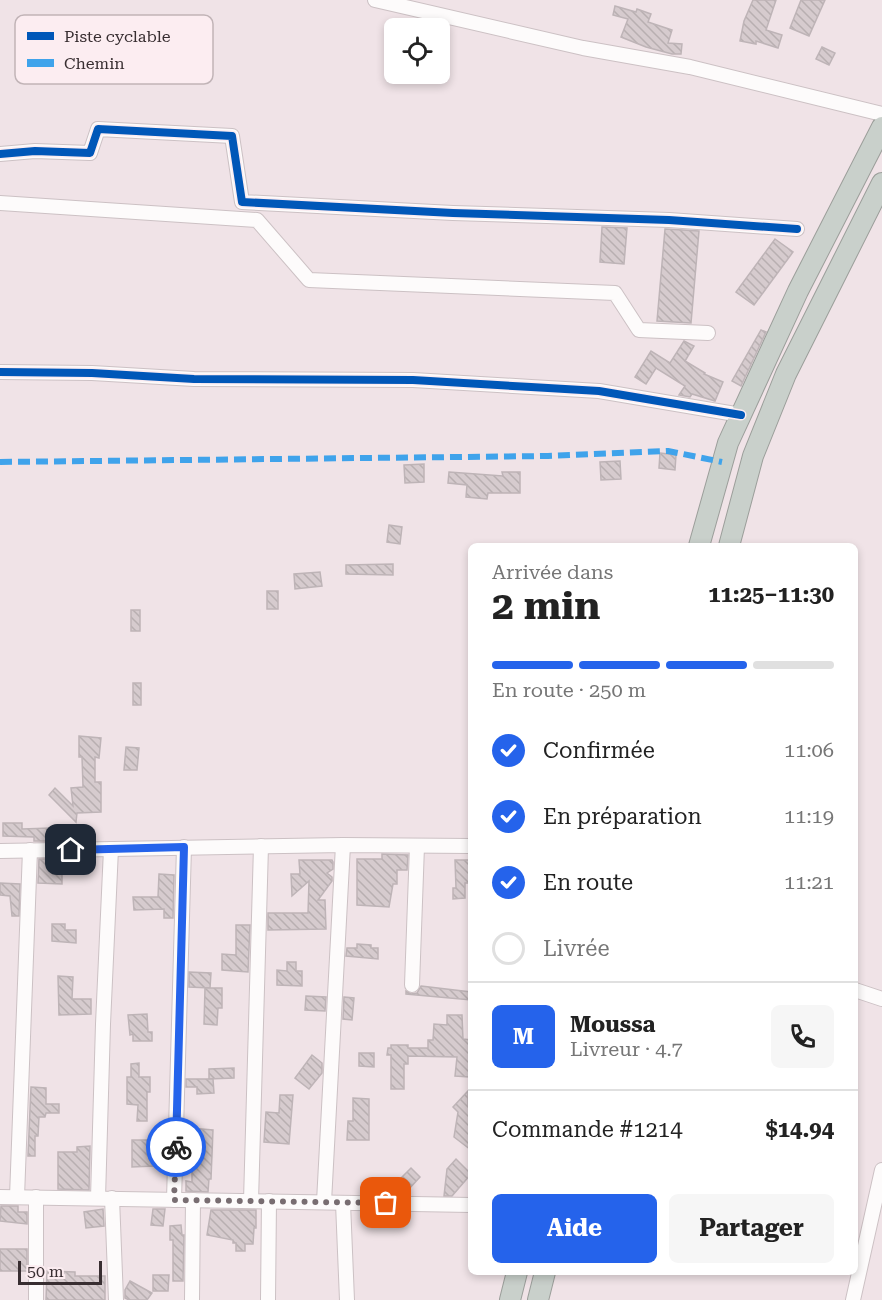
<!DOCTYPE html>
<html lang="fr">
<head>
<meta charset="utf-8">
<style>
  body { margin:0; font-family:"Roboto Serif",serif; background:#f6f6f6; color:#222; height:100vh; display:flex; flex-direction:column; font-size:22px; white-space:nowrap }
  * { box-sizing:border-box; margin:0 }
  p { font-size:20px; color:#767676 }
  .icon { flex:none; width:33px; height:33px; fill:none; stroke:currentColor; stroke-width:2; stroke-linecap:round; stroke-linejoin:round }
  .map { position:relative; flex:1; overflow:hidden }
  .drawer { position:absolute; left:468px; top:543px; width:390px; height:732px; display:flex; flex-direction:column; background:#fff; border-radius:9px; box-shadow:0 3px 9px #0003 }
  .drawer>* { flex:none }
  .tools { position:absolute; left:384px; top:18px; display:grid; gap:12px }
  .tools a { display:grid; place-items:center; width:66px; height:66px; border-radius:9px; background:#fff; box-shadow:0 3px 9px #0003; font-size:30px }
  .scale { position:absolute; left:18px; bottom:15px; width:84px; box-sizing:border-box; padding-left:6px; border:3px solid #382e31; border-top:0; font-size:16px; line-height:21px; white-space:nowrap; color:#382e31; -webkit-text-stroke:4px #fcedf1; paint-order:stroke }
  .pin { position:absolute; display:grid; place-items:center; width:51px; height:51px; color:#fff; margin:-26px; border-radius:12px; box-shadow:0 3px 9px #0006 }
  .courier { position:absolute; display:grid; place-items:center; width:60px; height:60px; margin:-30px; border:4px solid #2563eb; border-radius:50%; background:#fff; color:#222; box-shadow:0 2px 8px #0007 }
  .headline em { font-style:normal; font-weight:700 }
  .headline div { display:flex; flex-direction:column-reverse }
  .headline { display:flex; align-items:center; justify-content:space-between; height:102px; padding:0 24px }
  h1 { font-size:39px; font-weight:700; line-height:45px }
  .bar { display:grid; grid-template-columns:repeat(4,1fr); gap:9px 6px; align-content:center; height:72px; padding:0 24px }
  .bar i { height:8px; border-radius:4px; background:#e0e0e0 }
  .bar .current { background:#2563eb }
  .bar p { grid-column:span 4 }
  .line { display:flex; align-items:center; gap:15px; padding:0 24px; border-top:2px solid #e0e0e0 }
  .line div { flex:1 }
  .round { display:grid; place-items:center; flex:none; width:63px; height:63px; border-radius:9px; background:#f6f6f6 }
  ol { padding:0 24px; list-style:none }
  li { display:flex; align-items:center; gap:18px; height:66px }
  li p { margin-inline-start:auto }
  li .icon { padding:6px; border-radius:50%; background:#2563eb; color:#fff; stroke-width:4 }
  li:last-child { color:#767676 }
  li i { width:33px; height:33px; border:3px solid #e0e0e0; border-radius:50% }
  .cta { display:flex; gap:12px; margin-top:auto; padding:12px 24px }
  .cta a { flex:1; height:69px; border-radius:9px; background:#2563eb; color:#fff; font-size:24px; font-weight:700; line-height:69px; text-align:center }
  .cta a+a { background:#f6f6f6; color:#222 }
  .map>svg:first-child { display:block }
</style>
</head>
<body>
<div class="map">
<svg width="882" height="1300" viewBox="0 0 882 1300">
  <defs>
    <pattern id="building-back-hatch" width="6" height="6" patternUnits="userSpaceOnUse" patternTransform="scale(1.5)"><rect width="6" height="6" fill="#d6cbce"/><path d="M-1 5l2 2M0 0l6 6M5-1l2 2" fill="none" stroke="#b8afb1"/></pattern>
  </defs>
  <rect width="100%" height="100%" fill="#f0e3e7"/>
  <g fill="url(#building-back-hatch)" stroke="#beb4b7" stroke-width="1.5">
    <path d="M 753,0 L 776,0 L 766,30 L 782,35 L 778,48 L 756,41 L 756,44 L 740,41 L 744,21 Z"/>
    <path d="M 801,0 L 825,0 L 809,36 L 790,28 Z"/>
    <path d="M 615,6 L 636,12 L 637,9 L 651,14 L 648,22 L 672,30 L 668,43 L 682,44 L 681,54 L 672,54 L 646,47 L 621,37 L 628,19 L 613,15 Z"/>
    <path d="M 822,47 L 835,53 L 829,65 L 816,59 Z"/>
    <path d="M 602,227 L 627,228 L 624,264 L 600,262 Z"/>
    <path d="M 665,229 L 699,231 L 691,323 L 657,321 Z"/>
    <path d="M 775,239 L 793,252 L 754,305 L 736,292 Z"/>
    <path d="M 761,330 L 766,332 L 741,386 L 732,381 Z"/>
    <path d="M 684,341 L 694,346 L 685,361 L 705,373 L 704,374 L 723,382 L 715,401 L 692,394 L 690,397 L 679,395 L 685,386 L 656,368 L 646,384 L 635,377 L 651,351 L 670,363 Z"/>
    <path d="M 660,453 L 676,455 L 675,470 L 659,468 Z"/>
    <path d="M 620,461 L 621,479 L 601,480 L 600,462 Z"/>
    <path d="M 424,464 L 424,482 L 405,483 L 404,465 Z"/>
    <path d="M 449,472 L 503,476 L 502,472 L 520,472 L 520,493 L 488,493 L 487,499 L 466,497 L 467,485 L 448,483 Z"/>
    <path d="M 389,525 L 402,527 L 400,544 L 387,542 Z"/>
    <path d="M 393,564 L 393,575 L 346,574 L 346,565 Z"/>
    <path d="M 320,572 L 322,586 L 295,589 L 294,574 Z"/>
    <rect x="267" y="591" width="11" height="18"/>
    <rect x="131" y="610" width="9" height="21"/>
    <rect x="133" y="683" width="8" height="22"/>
    <path d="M 79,736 L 101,738 L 99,758 L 95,757 L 95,782 L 101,782 L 101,812 L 77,813 L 76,822 L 49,795 L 55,788 L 73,806 L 71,788 L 83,787 L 82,757 L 79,757 Z"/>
    <path d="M 126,747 L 139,748 L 137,770 L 124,770 Z"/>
    <path d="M 3,823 L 22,823 L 22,829 L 50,828 L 50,841 L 34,841 L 34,837 L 3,836 Z"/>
    <path d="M 382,854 L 408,855 L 407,870 L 397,870 L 397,884 L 393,884 L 389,907 L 357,905 L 357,859 L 382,859 Z"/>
    <path d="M 39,859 L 71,859 L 70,874 L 62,874 L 62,884 L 38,883 Z"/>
    <path d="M 299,860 L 332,860 L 333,862 L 333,869 L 327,873 L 332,877 L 332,881 L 318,900 L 325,900 L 326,929 L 268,930 L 268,913 L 308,913 L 309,881 L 292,896 L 291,874 L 300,874 Z"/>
    <path d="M 455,860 L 471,860 L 471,883 L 465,883 L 465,898 L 453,899 L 453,888 L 456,888 Z"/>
    <path d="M 159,874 L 174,875 L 173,918 L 164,918 L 164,909 L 134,910 L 133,897 L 158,897 Z"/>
    <path d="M 0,883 L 20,884 L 19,916 L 12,916 L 10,896 L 0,895 Z"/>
    <path d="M 52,924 L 65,924 L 65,930 L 76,930 L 76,943 L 52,941 Z"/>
    <path d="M 236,925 L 250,925 L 248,972 L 222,970 L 222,954 L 236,955 Z"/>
    <path d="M 357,944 L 371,945 L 371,948 L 378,948 L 378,959 L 346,956 L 347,948 L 357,948 Z"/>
    <path d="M 287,962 L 296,962 L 296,971 L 302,971 L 302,986 L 277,985 L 277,970 L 287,971 Z"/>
    <path d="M 189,972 L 211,973 L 210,988 L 189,987 Z"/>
    <path d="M 58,976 L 73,977 L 72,999 L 91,999 L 91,1014 L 59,1015 Z"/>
    <path d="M 421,986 L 471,992 L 471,1000 L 406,994 L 406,991 L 411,994 L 417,993 Z"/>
    <path d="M 205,988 L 222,988 L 222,1008 L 218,1008 L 217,1025 L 204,1024 Z"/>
    <path d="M 306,996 L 326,997 L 325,1011 L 305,1010 Z"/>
    <path d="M 344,997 L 354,998 L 352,1020 L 343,1019 Z"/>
    <path d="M 147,1014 L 148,1032 L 152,1032 L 152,1041 L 133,1041 L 133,1034 L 130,1035 L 128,1015 Z"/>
    <path d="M 447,1015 L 462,1015 L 463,1039 L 471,1040 L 469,1077 L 455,1076 L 457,1057 L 408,1056 L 408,1064 L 404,1064 L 404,1089 L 391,1089 L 391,1055 L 387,1055 L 388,1048 L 391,1048 L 391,1045 L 408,1045 L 408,1048 L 428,1048 L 428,1040 L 433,1040 L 434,1024 L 447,1025 Z"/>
    <path d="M 359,1053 L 374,1053 L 374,1067 L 359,1066 Z"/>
    <path d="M 312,1055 L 322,1063 L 322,1073 L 309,1089 L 295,1078 Z"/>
    <path d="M 139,1063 L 139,1077 L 150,1077 L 150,1092 L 147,1092 L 147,1121 L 137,1121 L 138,1105 L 127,1104 L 127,1077 L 131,1077 L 131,1064 Z"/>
    <path d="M 234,1068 L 234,1078 L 209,1079 L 209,1069 Z"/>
    <path d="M 186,1079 L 213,1079 L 214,1093 L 197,1094 L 197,1087 L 186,1087 Z"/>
    <path d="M 31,1087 L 46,1088 L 46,1104 L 59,1104 L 59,1113 L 46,1113 L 45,1117 L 39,1117 L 38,1136 L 35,1136 L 35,1156 L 28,1156 Z"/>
    <path d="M 468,1091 L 468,1106 L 471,1110 L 471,1150 L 454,1137 L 458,1112 L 453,1107 Z"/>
    <path d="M 280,1095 L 293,1095 L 289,1144 L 264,1142 L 266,1112 L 279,1113 Z"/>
    <path d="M 353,1098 L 369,1099 L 369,1140 L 347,1140 L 348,1121 L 353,1121 Z"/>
    <path d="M 190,1128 L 213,1130 L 211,1179 L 209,1179 L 208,1192 L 186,1191 L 186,1181 L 192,1182 L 192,1161 L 188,1162 Z"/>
    <path d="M 132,1140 L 154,1140 L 154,1166 L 132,1167 Z"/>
    <path d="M 90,1146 L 89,1190 L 58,1189 L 58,1152 L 77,1152 L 77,1147 Z"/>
    <path d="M 456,1159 L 471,1174 L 452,1196 L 444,1196 L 447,1169 Z"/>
    <path d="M 411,1168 L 420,1177 L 408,1190 L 408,1195 L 381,1194 L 381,1180 L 399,1180 Z"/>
    <path d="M 1,1206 L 18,1206 L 18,1212 L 27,1212 L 27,1224 L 0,1221 Z"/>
    <path d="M 103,1209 L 104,1226 L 86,1228 L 84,1212 Z"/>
    <path d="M 153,1209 L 165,1209 L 163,1226 L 151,1225 Z"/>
    <path d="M 211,1210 L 256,1210 L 256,1228 L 254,1228 L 253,1244 L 245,1244 L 245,1251 L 236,1251 L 236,1243 L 233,1243 L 233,1240 L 207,1235 Z"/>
    <path d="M 181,1225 L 182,1235 L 184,1235 L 183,1281 L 173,1281 L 173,1240 L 170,1240 L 170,1226 Z"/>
    <rect x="0" y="1249" width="27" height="22"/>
    <path d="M 47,1271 L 75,1272 L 75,1276 L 105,1276 L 105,1300 L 46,1300 Z"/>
    <path d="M 153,1275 L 169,1275 L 168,1291 L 153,1291 Z"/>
    <path d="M 130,1281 L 152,1293 L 147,1300 L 129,1300 L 125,1298 L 125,1290 Z"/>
  </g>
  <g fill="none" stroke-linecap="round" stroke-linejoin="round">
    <g stroke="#ccc1c4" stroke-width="16">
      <g id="minor">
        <path d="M 375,0 L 583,48 L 690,67 L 882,114"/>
        <path d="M 0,154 L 35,151 L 90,153 L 98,129 L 232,136 L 242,202 L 453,213 L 669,220 L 797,229"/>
        <path d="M 0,203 L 257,220 L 309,280 L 615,293 L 639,330 L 708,333"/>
        <path d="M 0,372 L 92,373 L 194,379 L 413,380 L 531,387 L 599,391 L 741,415"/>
        <path d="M 0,851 L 343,845 L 471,846"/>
        <path d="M 412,985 L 417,846"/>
        <path d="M 855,990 L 882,999"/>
        <path d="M 0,1197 L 471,1205"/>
        <path d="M 17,1197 L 30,850"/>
        <path d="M 98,1198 L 103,1024 L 111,849"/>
        <path d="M 112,1198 L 116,1300"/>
        <path d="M 174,1200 L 184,847"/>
        <path d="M 251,1201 L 261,846"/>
        <path d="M 324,1202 L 343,845"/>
        <path d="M 343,1203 L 347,1300"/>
        <path d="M 36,1300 L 36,1197"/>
        <path d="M 192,1300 L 193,1200"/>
        <path d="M 268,1300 L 269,1201"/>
        <path d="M 853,1300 L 882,1170"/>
      </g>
    </g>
    <g stroke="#9b9e9a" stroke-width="22">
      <g id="highway">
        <path d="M 699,546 L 728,443 L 798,291 L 882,127"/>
        <path d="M 729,546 L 753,456 L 786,374 L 882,183"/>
        <path d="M 510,1300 L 517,1272"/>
        <path d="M 538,1300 L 545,1272"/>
      </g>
    </g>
    <use href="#minor" stroke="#fdfbfb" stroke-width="14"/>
    <use href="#highway" stroke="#c9d0cb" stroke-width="20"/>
    <path stroke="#3fa3eb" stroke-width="6" stroke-dasharray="12 6" stroke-linecap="butt" d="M 0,462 L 548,456 L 668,451 L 722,462"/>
    <g stroke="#fcedf1" stroke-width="11">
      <g id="cycleway">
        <path d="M 0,154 L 35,151 L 90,153 L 98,129 L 232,136 L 242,202 L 453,213 L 669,220 L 797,229"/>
        <path d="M 0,372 L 92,373 L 194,379 L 413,380 L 531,387 L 599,391 L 741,415"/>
      </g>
    </g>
    <use href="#cycleway" stroke="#0057b8" stroke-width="8"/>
  </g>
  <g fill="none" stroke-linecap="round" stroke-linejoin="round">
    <path stroke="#786d71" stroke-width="6" stroke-dasharray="0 10.8" d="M 176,1147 L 174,1200 L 386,1203"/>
    <path stroke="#2563eb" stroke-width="8" d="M 71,850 L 184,847 L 176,1147"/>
  </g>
  <rect x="15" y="15" width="198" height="69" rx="9" fill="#fcedf1" stroke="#c1b4b7" stroke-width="1.5"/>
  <rect x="27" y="32" width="27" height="8" fill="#0057b8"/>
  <rect x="27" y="59" width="27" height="8" fill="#3fa3eb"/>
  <g font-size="16" fill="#382e31">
    <text x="64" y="42">Piste cyclable</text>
    <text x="64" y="69">Chemin</text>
  </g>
</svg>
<div class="tools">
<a><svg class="icon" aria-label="locate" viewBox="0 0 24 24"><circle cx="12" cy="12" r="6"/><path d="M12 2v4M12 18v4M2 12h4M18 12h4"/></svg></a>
</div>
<div class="scale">50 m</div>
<div class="pin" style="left:386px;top:1203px;background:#ea580c"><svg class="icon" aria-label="bag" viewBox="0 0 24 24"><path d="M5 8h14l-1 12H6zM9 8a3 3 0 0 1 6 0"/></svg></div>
<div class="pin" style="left:71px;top:850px;background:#1f2937"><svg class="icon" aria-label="home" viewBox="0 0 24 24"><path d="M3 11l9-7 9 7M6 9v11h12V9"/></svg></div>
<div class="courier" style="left:176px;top:1147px"><svg class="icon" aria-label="bike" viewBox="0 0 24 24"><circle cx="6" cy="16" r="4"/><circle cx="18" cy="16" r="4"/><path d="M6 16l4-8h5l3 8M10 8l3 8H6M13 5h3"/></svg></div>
<section class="drawer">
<div class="headline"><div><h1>2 min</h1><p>Arrivée dans</p></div><em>11:25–11:30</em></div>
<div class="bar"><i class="current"></i><i class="current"></i><i class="current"></i><i></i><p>En route · 250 m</p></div>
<ol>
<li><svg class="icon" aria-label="check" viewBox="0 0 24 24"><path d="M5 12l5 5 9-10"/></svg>Confirmée<p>11:06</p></li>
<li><svg class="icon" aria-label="check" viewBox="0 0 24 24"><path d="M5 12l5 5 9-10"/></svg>En préparation<p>11:19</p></li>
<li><svg class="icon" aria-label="check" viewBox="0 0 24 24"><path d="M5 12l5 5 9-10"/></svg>En route<p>11:21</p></li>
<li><i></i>Livrée</li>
</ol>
<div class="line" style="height:108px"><b class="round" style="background:#2563eb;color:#fff">M</b><div><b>Moussa</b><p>Livreur · 4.7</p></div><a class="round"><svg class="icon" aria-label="phone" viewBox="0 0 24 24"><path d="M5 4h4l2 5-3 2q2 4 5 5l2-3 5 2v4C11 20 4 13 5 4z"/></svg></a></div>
<div class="line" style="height:78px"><div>Commande #1214</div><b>$14.94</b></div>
<div class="cta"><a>Aide</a><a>Partager</a></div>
</section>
</div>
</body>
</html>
